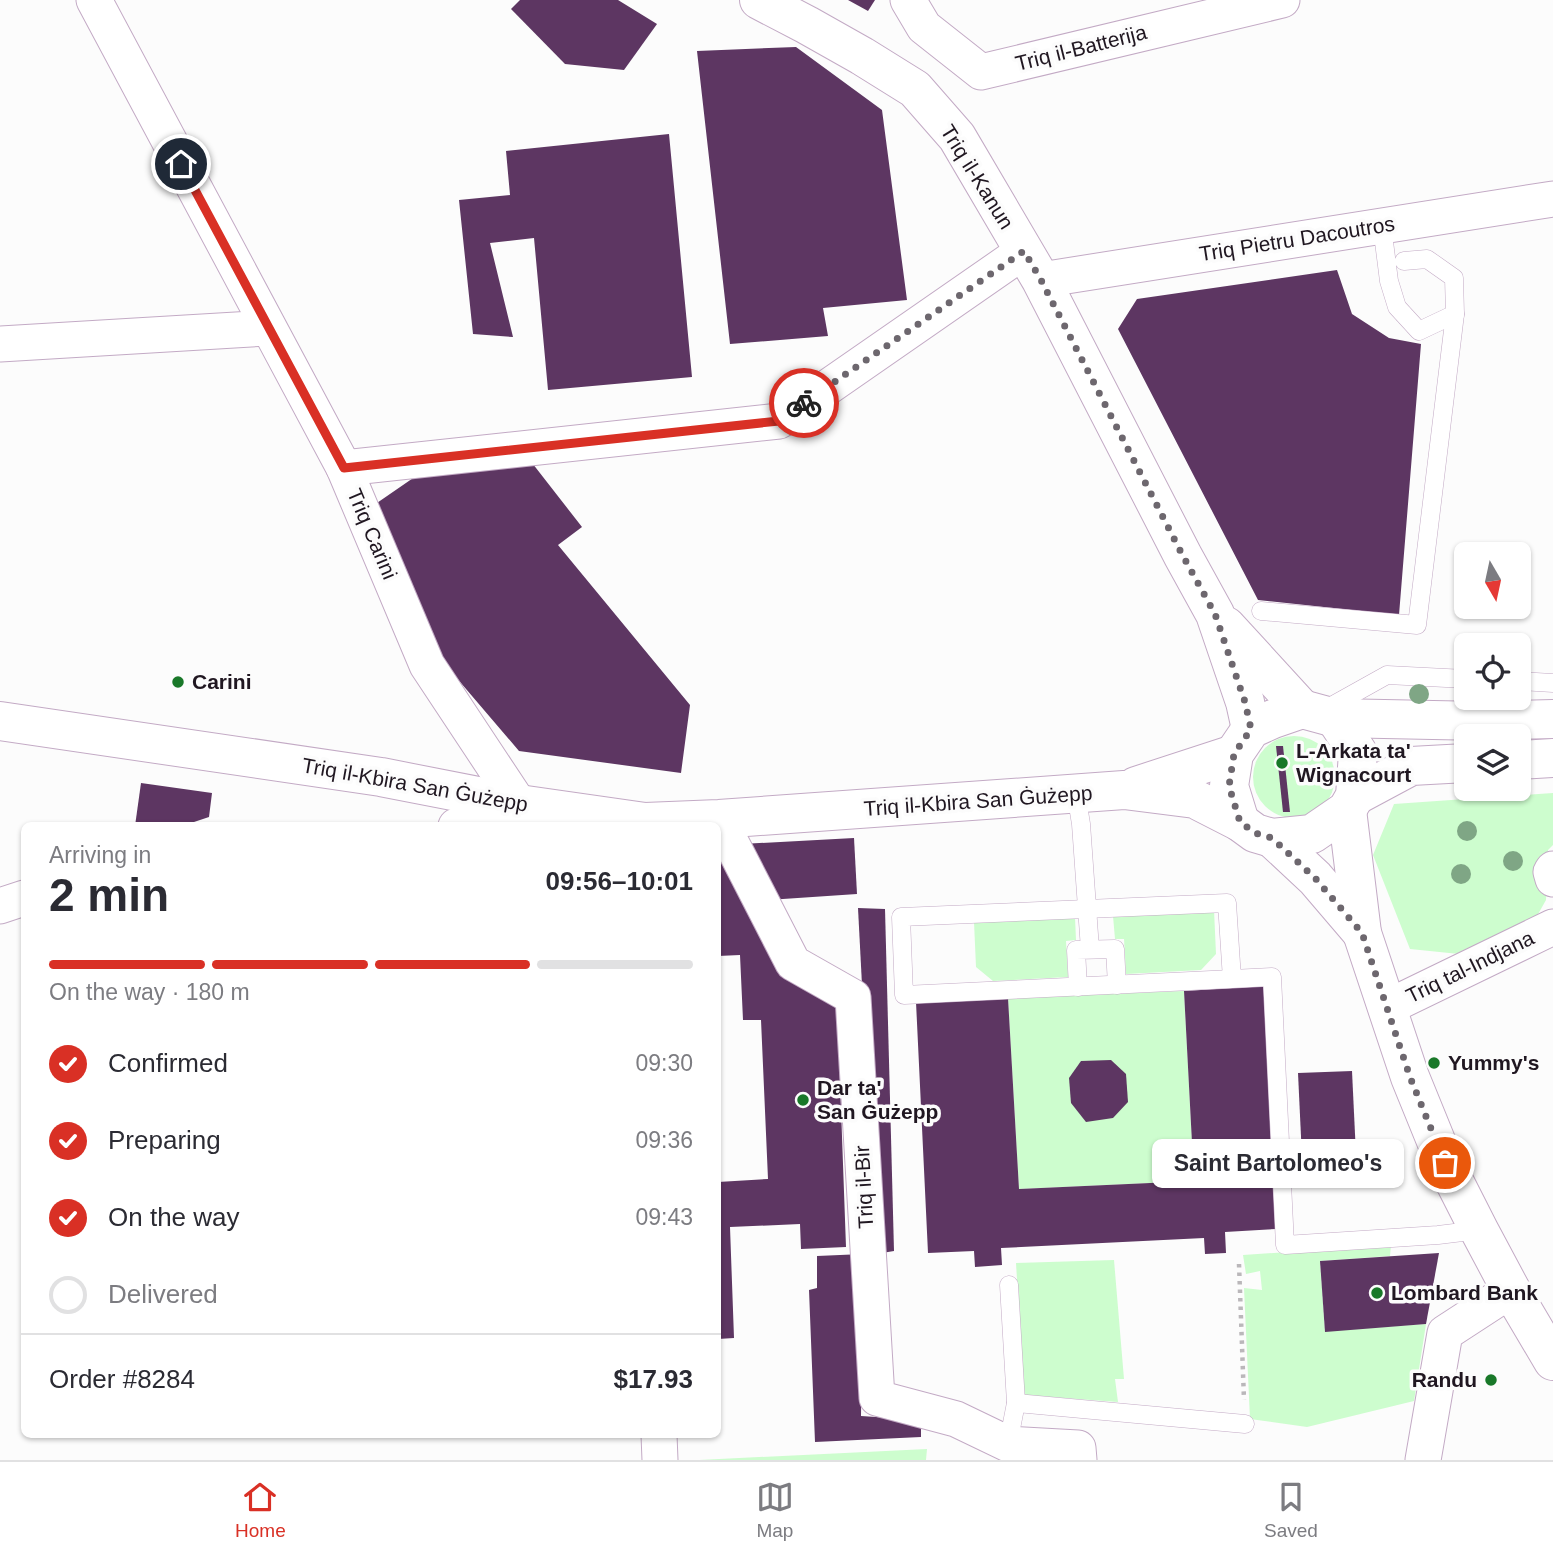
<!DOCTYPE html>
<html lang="en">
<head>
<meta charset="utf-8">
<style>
  body { margin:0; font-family:Helvetica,sans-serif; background:#f7f7f7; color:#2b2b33; height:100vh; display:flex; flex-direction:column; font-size:26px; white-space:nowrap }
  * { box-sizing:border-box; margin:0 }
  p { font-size:23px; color:#7c7c81 }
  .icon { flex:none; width:38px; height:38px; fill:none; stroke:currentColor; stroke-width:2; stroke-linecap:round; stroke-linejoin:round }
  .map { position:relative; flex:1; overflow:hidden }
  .drawer { position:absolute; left:21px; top:822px; width:700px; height:616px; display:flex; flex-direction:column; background:#fff; border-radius:10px; box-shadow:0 2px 5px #0004 }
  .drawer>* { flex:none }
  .needle { width:46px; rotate:171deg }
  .controls { position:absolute; left:1454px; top:542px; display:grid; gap:14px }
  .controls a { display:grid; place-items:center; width:77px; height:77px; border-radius:10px; background:#fff; box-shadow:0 2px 5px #0004; font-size:35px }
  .pin { position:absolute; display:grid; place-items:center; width:60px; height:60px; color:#fff; margin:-30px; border:4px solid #fff; border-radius:50%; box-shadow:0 2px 7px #0007 }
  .courier { position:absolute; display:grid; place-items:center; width:70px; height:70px; margin:-35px; border:5px solid #d93025; border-radius:50%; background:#fff; color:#222; box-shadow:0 2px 9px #0007 }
  .bubble { position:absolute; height:49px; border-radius:10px; background:#fff; box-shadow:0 2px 5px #0004; font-size:23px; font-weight:700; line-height:49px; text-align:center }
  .overview em { font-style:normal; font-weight:700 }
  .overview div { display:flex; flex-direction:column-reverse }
  .overview { display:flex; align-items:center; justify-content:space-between; height:119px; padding:0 28px }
  h1 { font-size:46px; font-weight:700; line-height:52px }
  .bar { display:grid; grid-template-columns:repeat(4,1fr); gap:10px 7px; align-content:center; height:84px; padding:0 28px }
  .bar i { height:9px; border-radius:5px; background:#e1e1e2 }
  .bar .active { background:#d93025 }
  .bar p { grid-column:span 4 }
  .line { display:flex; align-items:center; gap:18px; padding:0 28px; border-top:2px solid #e1e1e2 }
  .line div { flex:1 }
  ol { padding:0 28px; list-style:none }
  li { display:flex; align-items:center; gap:21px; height:77px }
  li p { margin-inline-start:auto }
  li .icon { padding:7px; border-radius:50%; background:#d93025; color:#fff; stroke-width:4 }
  li:last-child { color:#7c7c81 }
  li i { width:38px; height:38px; border:4px solid #e1e1e2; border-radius:50% }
  .dock { display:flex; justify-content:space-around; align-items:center; height:98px; border-top:2px solid #e1e1e2; background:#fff; font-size:19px; color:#7c7c81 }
  .dock a { display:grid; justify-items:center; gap:4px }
  .dock .active { color:#d93025 }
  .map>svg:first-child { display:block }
</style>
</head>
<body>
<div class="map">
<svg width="1553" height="1460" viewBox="0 0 1553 1460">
  <rect width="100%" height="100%" fill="#fcfcfc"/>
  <g fill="#cdfdce">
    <circle cx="1294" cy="777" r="41"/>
    <path d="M 1553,793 L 1553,845 L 1548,850 L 1546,900 L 1537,916 L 1459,954 L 1410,949 L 1373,855 L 1394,804 Z"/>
    <path d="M 1214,910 L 1216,954 L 1201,970 L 1126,974 L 1124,939 L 1115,939 L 1113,916 Z"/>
    <path d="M 1075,917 L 1076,940 L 1066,941 L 1068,977 L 993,981 L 976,967 L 974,922 Z"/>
    <path d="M 1184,991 L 1194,1181 L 1019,1189 L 1008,998 Z"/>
    <path d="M 1391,1245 L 1390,1256 L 1320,1261 L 1325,1331 L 1426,1324 L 1414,1401 L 1307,1427 L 1250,1419 L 1244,1288 L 1262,1290 L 1260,1271 L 1246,1274 L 1243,1255 Z"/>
    <path d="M 1114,1260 L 1124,1379 L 1115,1379 L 1118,1402 L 1024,1395 L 1016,1263 Z"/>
    <path d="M 927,1449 L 926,1460 L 699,1460 Z"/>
  </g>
  <g fill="#5d3662">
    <path d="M 520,0 L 618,0 L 657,24 L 624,70 L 565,64 L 511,9 Z"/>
    <path d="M 848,0 L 875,0 L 868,11 Z"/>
    <path d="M 796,47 L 882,110 L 907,300 L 823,308 L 828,336 L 730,344 L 697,51 Z"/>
    <path d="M 669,134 L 692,377 L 548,390 L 534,238 L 490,243 L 513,337 L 473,334 L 459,200 L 510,195 L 506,151 Z"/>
    <path d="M 1337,270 L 1352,314 L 1389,338 L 1421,344 L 1399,615 L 1258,600 L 1118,329 L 1137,299 Z"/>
    <path d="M 529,459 L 582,527 L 558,545 L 690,705 L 681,773 L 519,751 L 443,662 L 374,505 L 419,474 Z"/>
    <path d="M 1276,746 L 1283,746 L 1290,812 L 1283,812 Z"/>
    <path d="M 141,783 L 212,793 L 209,817 L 182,826 L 135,826 Z"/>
    <path d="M 854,838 L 857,894 L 768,900 L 741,844 Z"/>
    <path d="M 718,855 L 782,973 L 837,998 L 846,1247 L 801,1249 L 800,1224 L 730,1227 L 734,1338 L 718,1339 L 718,1182 L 768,1179 L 761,1020 L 743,1020 L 740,955 L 718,956 Z"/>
    <path d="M 858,908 L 885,909 L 894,1251 L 876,1254 Z"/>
    <path d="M 1265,986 L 1276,1229 L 1225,1232 L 1226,1253 L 1205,1254 L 1204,1238 L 1001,1248 L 1002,1265 L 975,1267 L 974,1251 L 928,1253 L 916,1002 L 1008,998 L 1019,1189 L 1194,1181 L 1184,991 Z"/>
    <path d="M 1111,1060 L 1126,1074 L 1128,1102 L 1113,1118 L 1086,1122 L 1071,1103 L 1069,1078 L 1081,1061 Z"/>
    <path d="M 1352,1071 L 1357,1176 L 1303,1179 L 1298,1073 Z"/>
    <path d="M 1439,1253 L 1426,1324 L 1325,1332 L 1320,1261 Z"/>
    <path d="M 863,1254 L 861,1416 L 921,1420 L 921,1437 L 815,1442 L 809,1290 L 817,1288 L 817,1256 Z"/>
  </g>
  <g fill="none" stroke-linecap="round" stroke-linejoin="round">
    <g stroke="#c3aac5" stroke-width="19">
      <g id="service">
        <path d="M 1382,226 L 1389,281 L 1397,307 L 1419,331 L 1455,314 L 1454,278 L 1427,259 L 1404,261"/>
        <path d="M 1261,611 L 1417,625 L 1455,314"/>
        <path d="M 1519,681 L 1553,683"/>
        <path d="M 1326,709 L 1387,675 L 1466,679"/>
        <path d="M 1076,793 L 1081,824 L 1090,949"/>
        <path d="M 1232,979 L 1227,903 L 901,917 L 904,995 L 1232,979 L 1272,977 L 1285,1245 L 1438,1235 L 1479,1230"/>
        <path d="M 1078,987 L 1076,950 L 1115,949 L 1117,985"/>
        <path d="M 1016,1403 L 1245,1424"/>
        <path d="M 1008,1444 L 1016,1403 L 1009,1285"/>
      </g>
    </g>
    <g stroke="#c3aac5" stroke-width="37">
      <g id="minor">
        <path d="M 94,0 L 344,468 L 427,665 L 519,804 L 464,825 L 456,826"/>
        <path d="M 908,0 L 924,27 L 981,72 L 1282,0"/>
        <path d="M 1041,280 L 1553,199"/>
        <path d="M 0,344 L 267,328"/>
        <path d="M 344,468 L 779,421 L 1024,251"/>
        <path d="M 719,819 L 793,963 L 853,997 L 877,1398 L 956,1419 L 1008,1444 L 1078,1448 L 1079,1460"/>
        <path d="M 1553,869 L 1551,872 L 1553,879"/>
        <path d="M 0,906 L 24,898"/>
        <path d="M 1386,1008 L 1553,927"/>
        <path d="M 659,1435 L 660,1460"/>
        <path d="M 1423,1460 L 1445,1333 L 1511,1290"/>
      </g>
    </g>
    <g stroke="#c3aac5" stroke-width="40">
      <g id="secondary">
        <path d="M 759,0 L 807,25 L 862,56 L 915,89 L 957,137 L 1041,280 L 1183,556 L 1215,614 L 1245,702 L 1251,729"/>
        <path d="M 1226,626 L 1302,709"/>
        <path d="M 0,721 L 381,777 L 519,804 L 645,822 L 719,819 L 1124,790 L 1195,799 L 1240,822 L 1255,833 L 1272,838 L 1312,834 L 1347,810 L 1355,796 L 1358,753 L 1335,718"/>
        <path d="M 1519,760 L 1553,758"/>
        <path d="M 1136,786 L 1234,754"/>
        <path d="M 1355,796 L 1411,766 L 1466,763"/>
        <path d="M 1347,810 L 1362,933 L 1410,1077 L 1445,1163 L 1479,1230 L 1511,1290 L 1553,1361"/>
        <path d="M 1240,822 L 1229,786 L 1234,754 L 1251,729 L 1273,719 L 1302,709 L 1335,718 L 1482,721 L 1553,719"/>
        <path d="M 1272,838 L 1315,878 L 1362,933"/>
      </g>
    </g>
    <path stroke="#bab7ba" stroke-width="4.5" stroke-dasharray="3.5 5" stroke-linecap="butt" d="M 1239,1264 L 1244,1400"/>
    <use href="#service" stroke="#fff" stroke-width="18"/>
    <use href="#minor" stroke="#fff" stroke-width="35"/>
    <use href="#secondary" stroke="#fff" stroke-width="38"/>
  </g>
  <g fill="#7fa685">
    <circle cx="1419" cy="694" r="10"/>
    <circle cx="1467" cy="831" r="10"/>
    <circle cx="1513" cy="861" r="10"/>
    <circle cx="1461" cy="874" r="10"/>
  </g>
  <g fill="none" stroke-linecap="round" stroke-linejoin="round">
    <path stroke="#6d676e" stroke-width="7" stroke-dasharray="0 12.6" d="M 804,403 L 1024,251 L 1041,280 L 1183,556 L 1215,614 L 1245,702 L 1251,729 L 1234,754 L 1229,786 L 1240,822 L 1255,833 L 1272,838 L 1315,878 L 1362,933 L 1410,1077 L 1445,1163"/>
    <path stroke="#d93025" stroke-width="9" d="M 181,164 L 344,468 L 779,421 L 804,403"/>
  </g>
  <g fill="#197829" stroke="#fcfcfc" stroke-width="2.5">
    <circle cx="178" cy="682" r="7"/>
    <circle cx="1282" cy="763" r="7"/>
    <circle cx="1434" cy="1063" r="7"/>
    <circle cx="803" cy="1100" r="7"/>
    <circle cx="1377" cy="1293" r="7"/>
    <circle cx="1491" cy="1380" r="7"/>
  </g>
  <g text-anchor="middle" stroke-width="7" stroke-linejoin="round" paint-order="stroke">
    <g font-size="21" fill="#201721" stroke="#fcfcfc">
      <text transform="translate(1081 48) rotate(-14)" y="7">Triq il-Batterija</text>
      <text transform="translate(977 177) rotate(58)" y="7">Triq il-Kanun</text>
      <text transform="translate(1297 239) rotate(-9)" y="7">Triq Pietru Dacoutros</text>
      <text transform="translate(372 534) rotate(67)" y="7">Triq Carini</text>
      <text transform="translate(415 785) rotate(10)" y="7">Triq il-Kbira San Ġużepp</text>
      <text transform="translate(978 801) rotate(-4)" y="7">Triq il-Kbira San Ġużepp</text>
      <text transform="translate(1470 967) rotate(-26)" y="7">Triq tal-Indjana</text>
      <text transform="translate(864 1187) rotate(-93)" y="7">Triq il-Bir</text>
    </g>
    <g font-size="21" font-weight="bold" fill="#201721" stroke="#fcfcfc" text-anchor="start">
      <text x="192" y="689">Carini</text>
      <text x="1296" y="758">L-Arkata ta'<tspan x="1296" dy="24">Wignacourt</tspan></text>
      <text x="1448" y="1070">Yummy's</text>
      <text x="817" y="1095">Dar ta'<tspan x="817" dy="24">San Ġużepp</tspan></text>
      <text x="1391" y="1300">Lombard Bank</text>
      <text x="1477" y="1387" text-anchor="end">Randu</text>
    </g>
  </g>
</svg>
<div class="controls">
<a><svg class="needle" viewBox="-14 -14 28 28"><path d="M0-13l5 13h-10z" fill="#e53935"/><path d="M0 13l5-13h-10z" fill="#7c7c81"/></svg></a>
<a><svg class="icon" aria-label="locate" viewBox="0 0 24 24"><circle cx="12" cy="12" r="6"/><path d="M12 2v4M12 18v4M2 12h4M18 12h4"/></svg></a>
<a><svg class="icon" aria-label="layers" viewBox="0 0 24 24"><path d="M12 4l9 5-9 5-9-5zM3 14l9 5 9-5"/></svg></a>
</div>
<div class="pin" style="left:1445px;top:1163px;background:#ea580c"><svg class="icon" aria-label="bag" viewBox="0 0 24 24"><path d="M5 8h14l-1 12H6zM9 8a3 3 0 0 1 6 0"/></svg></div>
<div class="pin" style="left:181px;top:164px;background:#1f2937"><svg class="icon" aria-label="home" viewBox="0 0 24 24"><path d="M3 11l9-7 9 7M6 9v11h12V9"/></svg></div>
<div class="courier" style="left:804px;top:403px"><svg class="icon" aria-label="bike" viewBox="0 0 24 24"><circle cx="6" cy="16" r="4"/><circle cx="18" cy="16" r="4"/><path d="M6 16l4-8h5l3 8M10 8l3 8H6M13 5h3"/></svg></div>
<div class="bubble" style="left:1152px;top:1139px;width:252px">Saint Bartolomeo's</div>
<section class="drawer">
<div class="overview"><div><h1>2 min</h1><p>Arriving in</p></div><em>09:56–10:01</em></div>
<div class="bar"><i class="active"></i><i class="active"></i><i class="active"></i><i></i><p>On the way · 180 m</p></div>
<ol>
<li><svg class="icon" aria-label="check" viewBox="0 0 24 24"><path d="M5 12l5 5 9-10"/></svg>Confirmed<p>09:30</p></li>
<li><svg class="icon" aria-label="check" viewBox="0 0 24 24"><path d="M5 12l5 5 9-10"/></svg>Preparing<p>09:36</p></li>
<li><svg class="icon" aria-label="check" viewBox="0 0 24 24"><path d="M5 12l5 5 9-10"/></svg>On the way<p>09:43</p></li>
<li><i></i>Delivered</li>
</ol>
<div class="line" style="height:91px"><div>Order #8284</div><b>$17.93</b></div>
</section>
</div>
<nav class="dock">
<a class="active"><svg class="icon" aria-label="home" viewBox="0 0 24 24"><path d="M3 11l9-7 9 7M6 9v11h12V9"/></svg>Home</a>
<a><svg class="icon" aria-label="map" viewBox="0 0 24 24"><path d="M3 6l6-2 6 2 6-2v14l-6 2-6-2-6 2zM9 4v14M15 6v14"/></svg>Map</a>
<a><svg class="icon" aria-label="saved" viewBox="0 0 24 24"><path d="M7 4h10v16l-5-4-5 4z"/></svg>Saved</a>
</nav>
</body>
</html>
